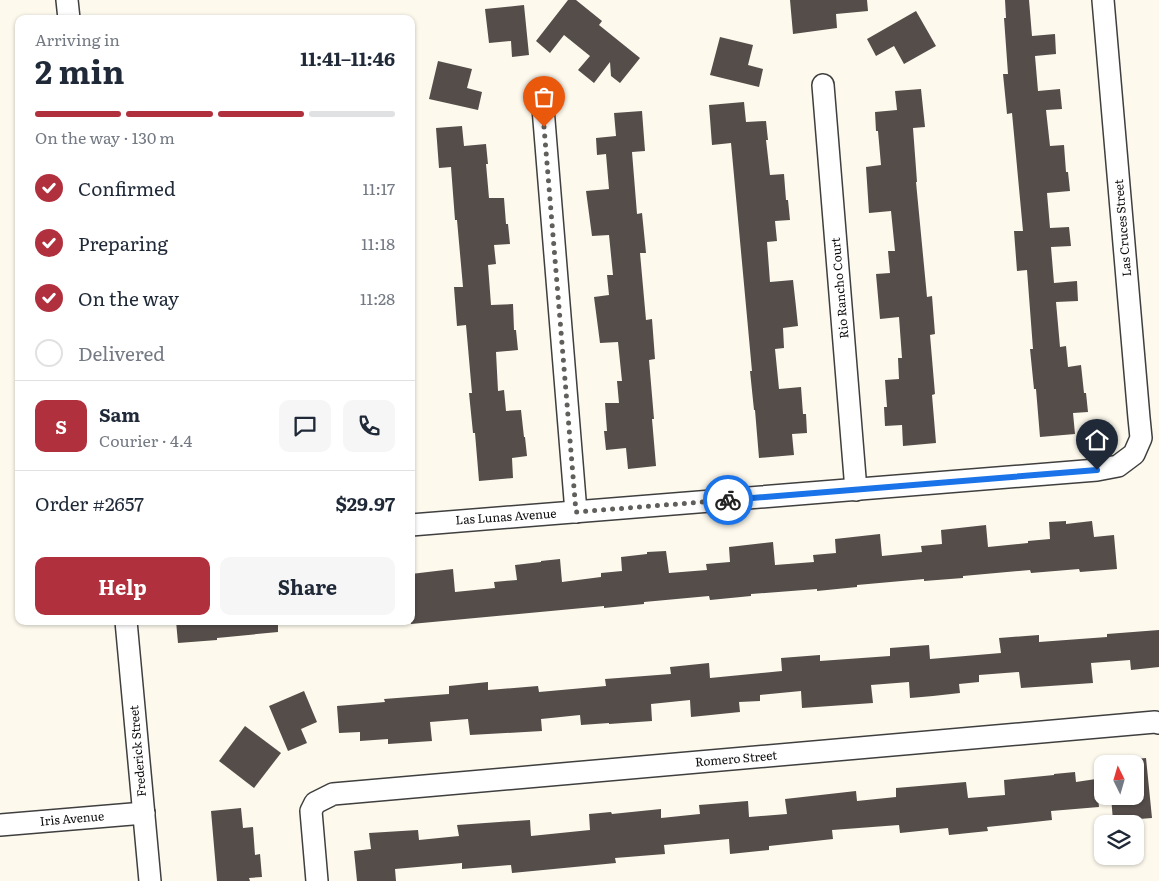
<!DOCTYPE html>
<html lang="en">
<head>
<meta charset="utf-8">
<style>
  body { margin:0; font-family:Literata,serif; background:#f6f6f7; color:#1f2937; height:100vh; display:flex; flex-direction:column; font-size:19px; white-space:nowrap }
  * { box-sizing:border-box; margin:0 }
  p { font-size:16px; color:#747a83 }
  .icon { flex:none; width:28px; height:28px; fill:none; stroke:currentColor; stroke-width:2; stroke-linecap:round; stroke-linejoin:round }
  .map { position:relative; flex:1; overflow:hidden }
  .drawer { position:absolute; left:15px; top:15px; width:400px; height:610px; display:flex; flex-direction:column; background:#fff; border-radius:10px; box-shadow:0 1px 4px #0004 }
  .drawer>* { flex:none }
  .needle { width:32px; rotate:355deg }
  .controls { position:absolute; left:1094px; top:755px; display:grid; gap:10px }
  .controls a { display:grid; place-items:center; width:50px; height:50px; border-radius:10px; background:#fff; box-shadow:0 1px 4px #0004; font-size:25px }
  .pin { position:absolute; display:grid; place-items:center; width:42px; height:42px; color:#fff; margin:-51px -21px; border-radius:50% 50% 50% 0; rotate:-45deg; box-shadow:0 0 5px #0007 }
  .pin .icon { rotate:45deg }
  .courier { position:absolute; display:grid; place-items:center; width:50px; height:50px; margin:-25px; border:4px solid #1a73e8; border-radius:50%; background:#fff; color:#222; box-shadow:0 1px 6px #0007 }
  .headline em { font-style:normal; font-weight:700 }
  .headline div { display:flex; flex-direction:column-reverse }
  .headline { display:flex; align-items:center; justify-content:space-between; height:85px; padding:0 20px }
  h1 { font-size:32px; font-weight:700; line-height:38px }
  .bar { display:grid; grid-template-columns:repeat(4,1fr); gap:8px 5px; align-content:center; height:60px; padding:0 20px }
  .bar i { height:6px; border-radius:4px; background:#e0e1e3 }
  .bar .on { background:#b0313d }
  .bar p { grid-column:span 4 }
  .line { display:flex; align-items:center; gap:12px; padding:0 20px; border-top:1px solid #e0e1e3 }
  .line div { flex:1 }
  .round { display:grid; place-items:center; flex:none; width:52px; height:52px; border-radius:10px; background:#f6f6f7 }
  ol { padding:0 20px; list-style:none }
  li { display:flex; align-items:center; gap:15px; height:55px }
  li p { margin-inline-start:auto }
  li .icon { padding:5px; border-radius:50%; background:#b0313d; color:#fff; stroke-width:4 }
  li:last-child { color:#747a83 }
  li i { width:28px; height:28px; border:2px solid #e0e1e3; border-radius:50% }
  .button { display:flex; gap:10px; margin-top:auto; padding:10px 20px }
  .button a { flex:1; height:58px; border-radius:10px; background:#b0313d; color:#fff; font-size:20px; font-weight:700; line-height:58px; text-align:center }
  .button a+a { background:#f6f6f7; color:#1f2937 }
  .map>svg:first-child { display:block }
</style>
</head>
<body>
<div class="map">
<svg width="1159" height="881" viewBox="0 0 1159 881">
  <rect width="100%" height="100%" fill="#fdf9ed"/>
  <g fill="#544d4a">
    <path d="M 568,0 L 576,0 L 602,21 L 599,25 L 640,58 L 620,83 L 611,76 L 610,62 L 594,83 L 578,70 L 590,56 L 564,35 L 550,53 L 536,41 Z"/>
    <path d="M 790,0 L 867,0 L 868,11 L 836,14 L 837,28 L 793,34 Z"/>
    <path d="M 1005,0 L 1029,0 L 1032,36 L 1055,34 L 1056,54 L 1035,56 L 1038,91 L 1060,89 L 1062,109 L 1046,110 L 1050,146 L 1064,145 L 1066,172 L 1068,172 L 1070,191 L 1047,193 L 1050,228 L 1069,227 L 1071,246 L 1051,247 L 1054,283 L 1077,281 L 1078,301 L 1056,302 L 1060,347 L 1066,346 L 1068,367 L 1081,365 L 1084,393 L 1086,393 L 1088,412 L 1073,413 L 1075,434 L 1040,437 L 1036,389 L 1034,389 L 1030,349 L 1033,349 L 1027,270 L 1017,271 L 1014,231 L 1023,231 L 1012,113 L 1007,114 L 1003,74 L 1008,74 L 1004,18 L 1006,18 Z"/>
    <path d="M 524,5 L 529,55 L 512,57 L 511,41 L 489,43 L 485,9 Z"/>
    <path d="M 916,11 L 936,46 L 904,64 L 894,46 L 876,56 L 867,39 Z"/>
    <path d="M 720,37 L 753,45 L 748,65 L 763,69 L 759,87 L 710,75 Z"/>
    <path d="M 438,61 L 472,69 L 467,88 L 482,92 L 478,110 L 429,99 Z"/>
    <path d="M 921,89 L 925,127 L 913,128 L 917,182 L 916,182 L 927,297 L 932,296 L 935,334 L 930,335 L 935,394 L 932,395 L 936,443 L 903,446 L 902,425 L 885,426 L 884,407 L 887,407 L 885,380 L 899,379 L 898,358 L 902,358 L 899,317 L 880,319 L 876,274 L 890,273 L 888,251 L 895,251 L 891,211 L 869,213 L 866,167 L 881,165 L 878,131 L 876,131 L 875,112 L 897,110 L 895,91 Z"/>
    <path d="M 744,102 L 746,122 L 766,121 L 768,140 L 766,140 L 770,175 L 784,174 L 786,200 L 788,200 L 790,220 L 775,221 L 777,241 L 767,242 L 770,282 L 793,280 L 796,307 L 798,326 L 783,328 L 784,348 L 775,349 L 779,389 L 801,387 L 803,414 L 806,414 L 807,433 L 792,434 L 794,455 L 759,458 L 755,410 L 754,410 L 750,371 L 752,371 L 731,143 L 712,145 L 709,105 Z"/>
    <path d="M 642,111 L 645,151 L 632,152 L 637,214 L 642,213 L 646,253 L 640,253 L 646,320 L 652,319 L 655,359 L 649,360 L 654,419 L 652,419 L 656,466 L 628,469 L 626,448 L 606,450 L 604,431 L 607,431 L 605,403 L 619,403 L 617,381 L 622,381 L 618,342 L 600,343 L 594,297 L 609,295 L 607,275 L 613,275 L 609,235 L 592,236 L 586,191 L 609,189 L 606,154 L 597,155 L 596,138 L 616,136 L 614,113 Z"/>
    <path d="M 462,126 L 464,146 L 486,144 L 488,164 L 486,164 L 489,198 L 504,198 L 506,224 L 508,224 L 510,244 L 494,245 L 496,264 L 488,265 L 491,305 L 513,304 L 514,330 L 516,330 L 518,350 L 496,352 L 498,391 L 504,390 L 506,411 L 521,410 L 524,437 L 525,437 L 527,456 L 512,458 L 513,478 L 479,481 L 475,433 L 473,433 L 469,393 L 472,393 L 466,325 L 457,326 L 454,287 L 463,287 L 457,220 L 455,220 L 451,167 L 439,168 L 436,128 Z"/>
    <path d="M 1066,521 L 1066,524 L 1092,521 L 1094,537 L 1114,535 L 1117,569 L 1080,572 L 1079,569 L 1031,573 L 1030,570 L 963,576 L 963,578 L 924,581 L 924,579 L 857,585 L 857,587 L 817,591 L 817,589 L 751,594 L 751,596 L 710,600 L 709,596 L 644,602 L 644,604 L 604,608 L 604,606 L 411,624 L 411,574 L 453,569 L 455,592 L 495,588 L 494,582 L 517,580 L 515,565 L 541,562 L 541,561 L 560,559 L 562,582 L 601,577 L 601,573 L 622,571 L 621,557 L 647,554 L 647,552 L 666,551 L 669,573 L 707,570 L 706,564 L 730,562 L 729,547 L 773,542 L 775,565 L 814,562 L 813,555 L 836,553 L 835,539 L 880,534 L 882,556 L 922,552 L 921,546 L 942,544 L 941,530 L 986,525 L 988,547 L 1028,543 L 1028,541 L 1050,539 L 1049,522 Z"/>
    <path d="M 176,621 L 278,621 L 278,632 L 217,638 L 217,640 L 178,643 Z"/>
    <path d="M 1159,630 L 1159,667 L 1131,670 L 1130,660 L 1091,663 L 1093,683 L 1021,688 L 1019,672 L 979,675 L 979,682 L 959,684 L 960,693 L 933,696 L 910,698 L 909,682 L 871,685 L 873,703 L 802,708 L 801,691 L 760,695 L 760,701 L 739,702 L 740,712 L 691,717 L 690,700 L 651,704 L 652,721 L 609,724 L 609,723 L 581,725 L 580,715 L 541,719 L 542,731 L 470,735 L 468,719 L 430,722 L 432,741 L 388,744 L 388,739 L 360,741 L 360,732 L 339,733 L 337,706 L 385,702 L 384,699 L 449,694 L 449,686 L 488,682 L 488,690 L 538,686 L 539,692 L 606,686 L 605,679 L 671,674 L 670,667 L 709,663 L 710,678 L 782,671 L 781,658 L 820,655 L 820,661 L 890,656 L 890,648 L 929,645 L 930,659 L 1001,653 L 999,638 L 1039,635 L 1039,642 L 1107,637 L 1107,634 Z"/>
    <path d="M 304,691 L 317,722 L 301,729 L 307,743 L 288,751 L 269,706 Z"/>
    <path d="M 245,726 L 281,753 L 254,788 L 219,761 Z"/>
    <path d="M 1146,758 L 1152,818 L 1113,821 L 1111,796 L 1135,796 L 1135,759 Z"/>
    <path d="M 1075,772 L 1076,782 L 1096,779 L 1099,807 L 1051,811 L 1052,820 L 987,827 L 988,831 L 949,835 L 948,828 L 900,833 L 899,825 L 832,830 L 833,839 L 769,846 L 769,850 L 730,854 L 729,839 L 664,845 L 665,854 L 615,858 L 616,863 L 512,873 L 511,865 L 462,869 L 462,863 L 395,869 L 396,881 L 357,881 L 354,851 L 371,849 L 369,833 L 418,830 L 419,840 L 459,836 L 457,825 L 530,820 L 531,836 L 590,830 L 589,814 L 611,812 L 612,814 L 661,809 L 661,818 L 700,814 L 699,805 L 748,801 L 749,817 L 787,814 L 785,799 L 856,791 L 857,801 L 896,797 L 896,788 L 966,782 L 968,798 L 1005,795 L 1004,780 L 1054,775 L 1054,774 Z"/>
    <path d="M 241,808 L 243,828 L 253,827 L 255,855 L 260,854 L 262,877 L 249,878 L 250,881 L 217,881 L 211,811 Z"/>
  </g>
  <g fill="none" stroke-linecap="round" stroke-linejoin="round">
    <g stroke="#3f3f3f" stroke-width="24">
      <g id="street">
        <path d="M 67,0 L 69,19"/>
        <path d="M 823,85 L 856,490"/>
        <path d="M 543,108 L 576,512"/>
        <path d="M 411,525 L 1097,470 L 1118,466 L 1134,454 L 1141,438 L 1139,418 L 1103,0"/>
        <path d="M 126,621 L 150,881"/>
        <path d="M 0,825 L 144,813"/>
        <path d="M 317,881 L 311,811 L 315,803 L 333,794 L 1155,722 L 1159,723"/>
      </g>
    </g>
    <use href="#street" stroke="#fff" stroke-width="21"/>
  </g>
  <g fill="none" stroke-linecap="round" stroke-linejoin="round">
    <path stroke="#605f5b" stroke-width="5" stroke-dasharray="0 9" d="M 544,127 L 576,512 L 728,500"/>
    <path stroke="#1a73e8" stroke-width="6" d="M 728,500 L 1097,470"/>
  </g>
  <g text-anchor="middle" stroke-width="5" stroke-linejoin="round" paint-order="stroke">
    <g font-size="12" fill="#0c0c0c" stroke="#fff">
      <text transform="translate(1123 228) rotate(-95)" y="4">Las Cruces Street</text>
      <text transform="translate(840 288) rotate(-95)" y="4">Rio Rancho Court</text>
      <text transform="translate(506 517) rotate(-4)" y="4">Las Lunas Avenue</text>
      <text transform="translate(138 751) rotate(-95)" y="4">Frederick Street</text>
      <text transform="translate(736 759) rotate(-5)" y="4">Romero Street</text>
      <text transform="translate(72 819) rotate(-5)" y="4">Iris Avenue</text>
    </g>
  </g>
</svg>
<div class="controls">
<a><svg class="needle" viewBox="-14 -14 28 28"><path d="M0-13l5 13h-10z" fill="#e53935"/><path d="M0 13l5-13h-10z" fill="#747a83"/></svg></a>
<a><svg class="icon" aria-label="layers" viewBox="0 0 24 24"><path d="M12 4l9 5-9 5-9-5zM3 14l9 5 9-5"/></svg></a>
</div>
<div class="pin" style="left:544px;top:127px;background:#ea580c"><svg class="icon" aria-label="bag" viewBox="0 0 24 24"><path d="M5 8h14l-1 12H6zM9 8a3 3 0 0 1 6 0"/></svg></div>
<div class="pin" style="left:1097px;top:470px;background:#1f2937"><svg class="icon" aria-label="home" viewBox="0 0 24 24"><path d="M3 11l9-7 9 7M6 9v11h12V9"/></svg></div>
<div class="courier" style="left:728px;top:500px"><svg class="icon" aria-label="bike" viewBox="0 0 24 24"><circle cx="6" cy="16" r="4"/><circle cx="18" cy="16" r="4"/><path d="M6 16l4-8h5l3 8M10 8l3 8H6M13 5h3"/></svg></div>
<section class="drawer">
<div class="headline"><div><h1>2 min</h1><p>Arriving in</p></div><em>11:41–11:46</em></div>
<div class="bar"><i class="on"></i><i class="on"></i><i class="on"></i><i></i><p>On the way · 130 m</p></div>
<ol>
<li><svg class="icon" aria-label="check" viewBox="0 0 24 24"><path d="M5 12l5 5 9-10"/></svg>Confirmed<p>11:17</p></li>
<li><svg class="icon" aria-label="check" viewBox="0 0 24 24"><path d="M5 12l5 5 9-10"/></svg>Preparing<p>11:18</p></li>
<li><svg class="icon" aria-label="check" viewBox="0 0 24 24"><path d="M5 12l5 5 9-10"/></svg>On the way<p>11:28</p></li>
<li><i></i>Delivered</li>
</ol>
<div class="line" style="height:90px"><b class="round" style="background:#b0313d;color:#fff">S</b><div><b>Sam</b><p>Courier · 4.4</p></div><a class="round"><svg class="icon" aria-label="chat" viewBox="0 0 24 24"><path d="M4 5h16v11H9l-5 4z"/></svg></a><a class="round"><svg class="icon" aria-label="phone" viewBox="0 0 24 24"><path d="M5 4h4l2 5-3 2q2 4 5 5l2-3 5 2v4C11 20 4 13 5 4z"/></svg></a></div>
<div class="line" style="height:65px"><div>Order #2657</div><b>$29.97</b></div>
<div class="button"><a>Help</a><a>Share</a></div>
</section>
</div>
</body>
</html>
